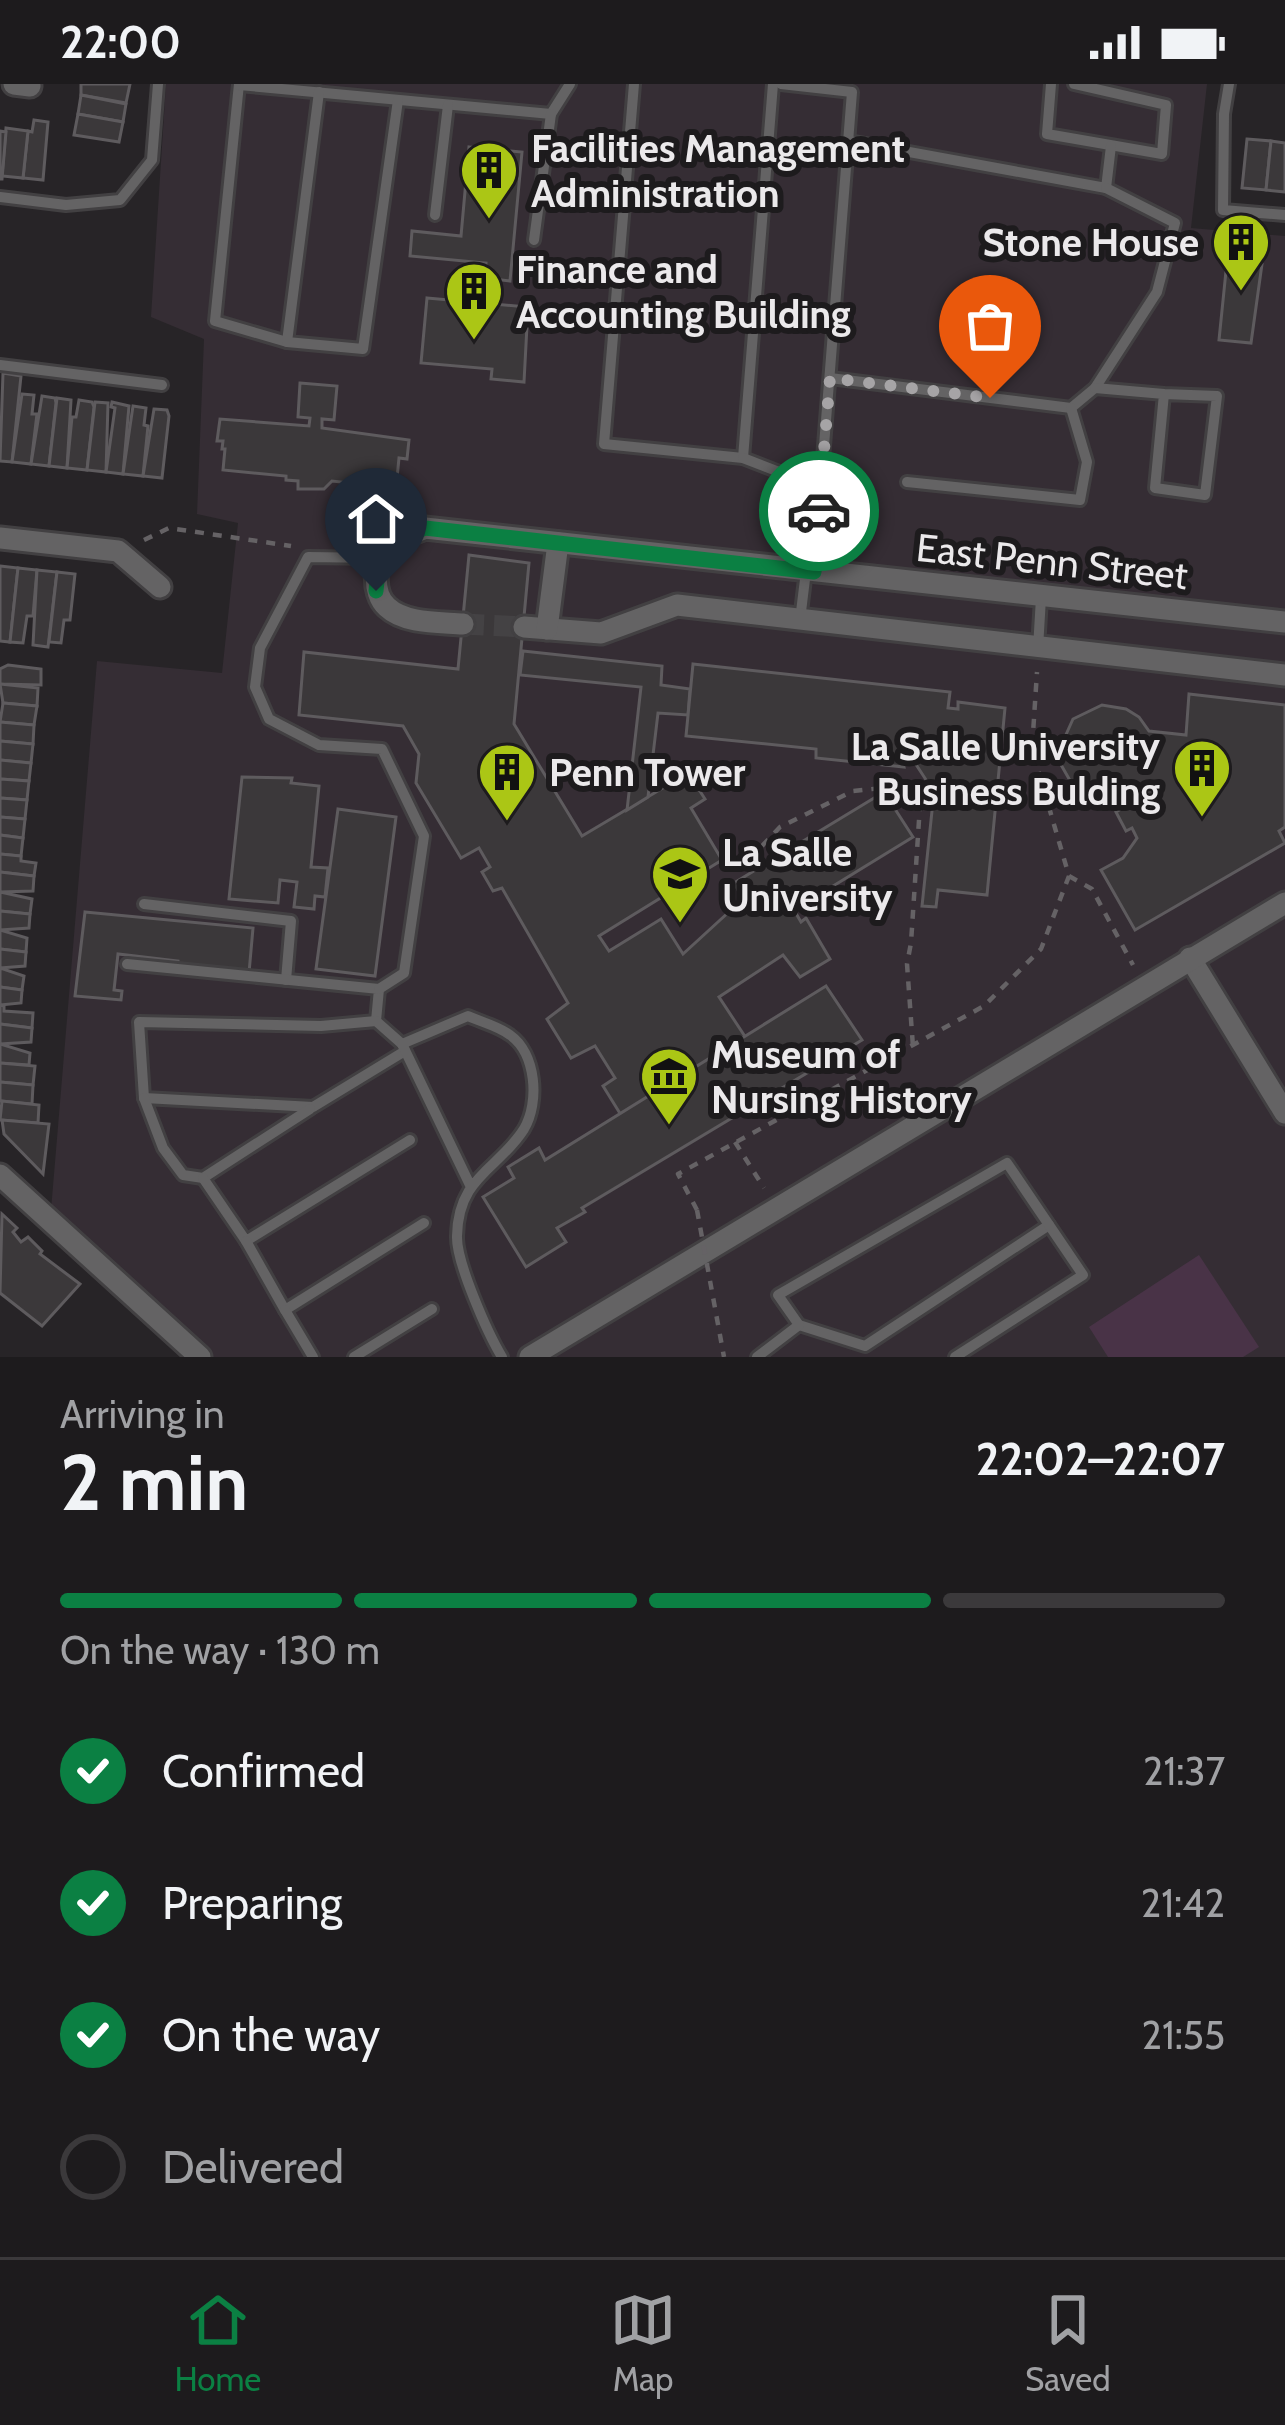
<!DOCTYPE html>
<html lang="en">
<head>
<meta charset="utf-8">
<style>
  body { margin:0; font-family:Cabin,sans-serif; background:#252426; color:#f1f3f6; height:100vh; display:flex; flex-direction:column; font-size:45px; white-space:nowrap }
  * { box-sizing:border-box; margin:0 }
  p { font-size:39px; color:#a0a1a4 }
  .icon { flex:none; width:66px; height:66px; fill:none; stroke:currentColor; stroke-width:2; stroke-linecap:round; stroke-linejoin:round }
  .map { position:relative; height:1273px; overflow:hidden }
  .details { display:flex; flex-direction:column; background:#1d1b1d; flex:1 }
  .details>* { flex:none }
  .pin { position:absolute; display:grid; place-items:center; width:102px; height:102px; color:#fff; margin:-123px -51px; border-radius:50% 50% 50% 0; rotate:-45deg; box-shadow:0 0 12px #0007 }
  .pin .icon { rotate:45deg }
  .courier { position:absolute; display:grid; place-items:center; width:120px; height:120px; margin:-60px; border:9px solid #0b8043; border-radius:50%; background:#fff; color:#222; box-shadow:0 3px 15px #0007 }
  .overview em { font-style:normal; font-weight:700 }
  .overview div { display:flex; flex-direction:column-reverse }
  .overview { display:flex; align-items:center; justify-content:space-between; height:204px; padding:0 60px }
  h1 { font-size:78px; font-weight:700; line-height:90px }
  .bar { display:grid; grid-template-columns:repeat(4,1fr); gap:18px 12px; align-content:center; height:144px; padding:0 60px }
  .bar i { height:15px; border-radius:9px; background:#3b393b }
  .bar .selected { background:#0b8043 }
  .bar p { grid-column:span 4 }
  ol { padding:0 60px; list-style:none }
  li { display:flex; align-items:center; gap:36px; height:132px }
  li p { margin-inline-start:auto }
  li .icon { padding:12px; border-radius:50%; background:#0b8043; color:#fff; stroke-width:4 }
  li:last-child { color:#a0a1a4 }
  li i { width:66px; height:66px; border:6px solid #3b393b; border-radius:50% }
  .status { display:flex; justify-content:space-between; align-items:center; height:84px; padding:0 60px; background:#1d1b1d; direction:ltr }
  .status svg { height:33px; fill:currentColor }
  .tabs { display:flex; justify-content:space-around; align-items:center; height:168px; border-top:3px solid #3b393b; background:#1d1b1d; font-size:33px; color:#a0a1a4 }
  .tabs a { display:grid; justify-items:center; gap:6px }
  .tabs .selected { color:#0b8043 }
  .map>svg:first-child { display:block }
</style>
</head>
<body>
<div class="status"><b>22:00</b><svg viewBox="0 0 49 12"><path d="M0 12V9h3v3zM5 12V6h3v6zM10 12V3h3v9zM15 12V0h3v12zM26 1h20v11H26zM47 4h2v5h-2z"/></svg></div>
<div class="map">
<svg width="1285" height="1273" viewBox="0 0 1285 1273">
  <rect width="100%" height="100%" fill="#272427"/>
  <path fill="#352d34" d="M 166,0 L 1207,0 L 1191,144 L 1285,152 L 1285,1273 L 200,1273 L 50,1138 L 97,577 L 222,589 L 238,439 L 197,430 L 204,255 L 151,233 Z"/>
  <path fill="#493347" d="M 1199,1171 L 1259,1263 L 1243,1273 L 1108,1273 L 1089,1243 Z"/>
  <g fill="#3b383a" stroke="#5e5b5e" stroke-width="3">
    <path d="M 81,0 L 130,0 L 126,19 L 81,11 Z"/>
    <path d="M 81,11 L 126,20 L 123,38 L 78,30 Z"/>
    <path d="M 78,30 L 123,38 L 119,58 L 74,51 Z"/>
    <path d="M 34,36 L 48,38 L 43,96 L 23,94 L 28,47 L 32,48 Z"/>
    <path d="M 6,44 L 28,47 L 23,94 L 2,92 Z"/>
    <path d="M 0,47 L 6,48 L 2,95 L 0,95 Z"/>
    <path d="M 1247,55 L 1271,57 L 1266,106 L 1242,104 Z"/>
    <path d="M 1271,57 L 1285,59 L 1285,108 L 1266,106 Z"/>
    <path d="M 469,63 L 522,68 L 510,197 L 485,194 L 486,179 L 410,172 L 412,147 L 461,152 Z"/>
    <path d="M 1227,177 L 1262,180 L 1251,259 L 1219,256 Z"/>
    <path d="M 427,214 L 528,223 L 524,298 L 491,295 L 492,285 L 421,279 Z"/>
    <path d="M 3,289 L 21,292 L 12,378 L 0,377 Z"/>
    <path d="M 300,299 L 337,302 L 334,336 L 322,335 L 322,344 L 409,356 L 407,375 L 399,374 L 396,404 L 332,397 L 324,405 L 298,405 L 298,397 L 286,396 L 286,392 L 223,386 L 225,365 L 222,365 L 223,357 L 217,357 L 220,335 L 309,342 L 310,334 L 298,333 Z"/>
    <path d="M 22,310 L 34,311 L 32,330 L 37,330 L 31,380 L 12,378 Z"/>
    <path d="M 42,312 L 55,314 L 56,319 L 49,382 L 31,380 Z"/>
    <path d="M 57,314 L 71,316 L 67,384 L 49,382 Z"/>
    <path d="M 79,316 L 92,318 L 94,323 L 87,386 L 67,384 L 72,333 L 76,333 Z"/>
    <path d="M 95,318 L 108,319 L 106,388 L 87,386 Z"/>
    <path d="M 112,318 L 129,322 L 123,390 L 106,388 L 115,324 L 111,323 Z"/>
    <path d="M 133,322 L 146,324 L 144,341 L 148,342 L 143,392 L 123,390 Z"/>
    <path d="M 154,325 L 167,326 L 169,332 L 162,394 L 143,392 Z"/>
    <path d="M 469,471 L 529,479 L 514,640 L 582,752 L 673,698 L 669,690 L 683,681 L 705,715 L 691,724 L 722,776 L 599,852 L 609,867 L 661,835 L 683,870 L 743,815 L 734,799 L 884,708 L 913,753 L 794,826 L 801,838 L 806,834 L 830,875 L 800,893 L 783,871 L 719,913 L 746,954 L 621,1031 L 603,1002 L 615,994 L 595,962 L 571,974 L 547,935 L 568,919 L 502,804 L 493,807 L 482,788 L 490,783 L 479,764 L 461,774 L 416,699 L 419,670 L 403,642 L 299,631 L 304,568 L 458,585 Z"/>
    <path d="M 0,482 L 18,484 L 10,558 L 0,557 Z"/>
    <path d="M 18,484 L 37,486 L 33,532 L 27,532 L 23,559 L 10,558 Z"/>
    <path d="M 37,486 L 57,488 L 48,563 L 33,561 Z"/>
    <path d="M 57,488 L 75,490 L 70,536 L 64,536 L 61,559 L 49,558 Z"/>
    <path d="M 523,567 L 662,582 L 661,601 L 690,605 L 688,631 L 658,629 L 648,713 L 627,726 L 641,603 L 520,591 Z"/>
    <path d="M 693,580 L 950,608 L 948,624 L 958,625 L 958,618 L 1005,624 L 987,811 L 938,806 L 936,823 L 922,822 L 934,708 L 915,679 L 903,678 L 904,683 L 816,674 L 816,665 L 686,652 Z"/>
    <path d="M 8,581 L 41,585 L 41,601 L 0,600 L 0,585 Z"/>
    <path d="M 0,600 L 38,604 L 37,622 L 3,619 Z"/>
    <path d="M 1189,610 L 1285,621 L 1285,743 L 1279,747 L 1285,759 L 1135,846 L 1101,786 L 1123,774 L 1137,754 L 1132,744 L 1126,747 L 1116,728 L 1121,725 L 1115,714 L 1084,710 L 1072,700 L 1060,679 L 1060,664 L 1073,635 L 1102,621 L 1126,625 L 1139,633 L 1149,647 L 1186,651 Z"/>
    <path d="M 3,619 L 37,622 L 34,641 L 0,638 Z"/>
    <path d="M 0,638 L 34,641 L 33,660 L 0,657 Z"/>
    <path d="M 0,657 L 33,660 L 31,679 L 0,676 Z"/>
    <path d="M 0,676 L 31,679 L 29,697 L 0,695 Z"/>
    <path d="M 242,693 L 292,694 L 291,699 L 319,702 L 311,783 L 328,784 L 325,813 L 315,812 L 314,825 L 294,823 L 297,798 L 280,796 L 278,819 L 229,815 Z"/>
    <path d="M 0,695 L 29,697 L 27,716 L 0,714 Z"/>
    <path d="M 0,714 L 27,716 L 25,735 L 0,733 Z"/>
    <path d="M 338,725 L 396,733 L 375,892 L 316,885 Z"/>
    <path d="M 0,733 L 25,735 L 23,754 L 0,751 Z"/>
    <path d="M 0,751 L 23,754 L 21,772 L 0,770 Z"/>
    <path d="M 0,770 L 21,772 L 21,777 L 36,779 L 34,792 L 0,788 Z"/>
    <path d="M 0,788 L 34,792 L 33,807 L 0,808 Z"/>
    <path d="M 0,808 L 32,815 L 30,830 L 0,827 Z"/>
    <path d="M 0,827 L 30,830 L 29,844 L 0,846 Z"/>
    <path d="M 85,828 L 253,844 L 249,889 L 178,883 L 178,877 L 118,870 L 114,906 L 122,907 L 121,916 L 75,912 Z"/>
    <path d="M 0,846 L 27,854 L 26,868 L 0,865 Z"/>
    <path d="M 0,865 L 26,868 L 25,882 L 0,884 Z"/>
    <path d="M 0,884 L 24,892 L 22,906 L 0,903 Z"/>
    <path d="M 826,902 L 862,956 L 582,1124 L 585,1128 L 557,1144 L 566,1158 L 526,1183 L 483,1113 L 514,1094 L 508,1083 L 539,1064 L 545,1076 Z"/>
    <path d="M 0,903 L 22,906 L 21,919 L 0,921 Z"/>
    <path d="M 0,921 L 4,922 L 4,927 L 33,929 L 32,944 L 0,940 Z"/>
    <path d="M 0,940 L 32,944 L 31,958 L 0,960 Z"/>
    <path d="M 0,960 L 30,969 L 29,981 L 0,979 Z"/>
    <path d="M 0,979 L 35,982 L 33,1001 L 0,998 Z"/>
    <path d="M 0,998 L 33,1001 L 32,1020 L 0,1017 Z"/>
    <path d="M 2,1017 L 39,1021 L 38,1039 L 0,1036 Z"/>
    <path d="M 2,1036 L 49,1040 L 43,1090 L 4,1050 Z"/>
    <path d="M 2,1130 L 17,1144 L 13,1148 L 21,1158 L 28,1153 L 42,1167 L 40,1170 L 80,1200 L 42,1242 L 0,1209 Z"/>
  </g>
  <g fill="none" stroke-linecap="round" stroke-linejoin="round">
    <path stroke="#444244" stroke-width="21" stroke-dasharray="21 10" stroke-linecap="butt" d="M 463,540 L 524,543"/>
    <g stroke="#424042" stroke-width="16">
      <g id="service">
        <path d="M 239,0 L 215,237 L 287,258"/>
        <path d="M 634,0 L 604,360 L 743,374 L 773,0"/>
        <path d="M 781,0 L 852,8 L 814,488"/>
        <path d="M 1051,0 L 1047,50 L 1162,70 L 1166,21 L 1074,0"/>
        <path d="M 1229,0 L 1224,30 L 1223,126 L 1285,131"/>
        <path d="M 239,1 L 551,30 L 570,0"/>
        <path d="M 319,8 L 287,258 L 363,265 L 398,16"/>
        <path d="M 849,57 L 1106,104 L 1111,62"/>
        <path d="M 0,113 L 66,121 L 120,116 L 152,76 L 158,0"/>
        <path d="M 435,131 L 448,21"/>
        <path d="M 534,156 L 551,30"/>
        <path d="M 0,281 L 162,301"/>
        <path d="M 830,294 L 1071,324 L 1095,304 L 1157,208 L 1175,139 L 1106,104"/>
        <path d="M 1095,304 L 1164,310 L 1155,404 L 1205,411 L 1217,312 L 1164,310"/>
        <path d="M 743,374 L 797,395 L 790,483"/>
        <path d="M 907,398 L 1080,416 L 1087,378 L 1071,324"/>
        <path d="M 800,536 L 806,487"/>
        <path d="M 1038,564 L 1041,514"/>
        <path d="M 144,820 L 291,837 L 286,896"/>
        <path d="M 127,880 L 379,905 L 376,937"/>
        <path d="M 379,905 L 404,889 L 424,752 L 382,665 L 319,661 L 269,635 L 255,603 L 260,564 L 308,473 L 379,474"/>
        <path d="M 402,960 L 376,937 L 321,942 L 139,938 L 144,1014 L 313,1023 L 405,967"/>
        <path d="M 144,1014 L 163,1064 L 183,1091 L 203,1094 L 310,1025"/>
        <path d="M 203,1094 L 246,1157 L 410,1056"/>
        <path d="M 470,1101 L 402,960 L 468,932 C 481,938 498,942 510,951 C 536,969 540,1018 524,1045 C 499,1085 458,1092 457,1152 C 456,1178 488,1250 502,1273"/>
        <path d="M 246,1157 L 285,1226 L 424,1139"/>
        <path d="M 285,1226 L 313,1273"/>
        <path d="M 799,1241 L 865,1262 L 1049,1141"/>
        <path d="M 354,1273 L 432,1225"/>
        <path d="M 757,1273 L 799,1241 L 778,1211 L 1007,1079 L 1083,1191 L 955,1273"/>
      </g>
    </g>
    <g stroke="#424042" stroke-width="27">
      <g id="minor">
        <path d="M 14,0 L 30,2"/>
        <path d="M 0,454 L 118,467 L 160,503"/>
        <path d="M 463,540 C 439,538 405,540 387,523 C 371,509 374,473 389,460 C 398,452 415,449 425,444 L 1285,538"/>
        <path d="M 524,543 L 601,549 L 677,521 L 1285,591"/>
        <path d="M 547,545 L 558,459"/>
        <path d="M 1190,874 L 1285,1029"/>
        <path d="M 0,1091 L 200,1273"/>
        <path d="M 530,1273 L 1285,819"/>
      </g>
    </g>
    <g stroke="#656265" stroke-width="4.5" stroke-dasharray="9 9" stroke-linecap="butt">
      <path d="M 144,456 L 169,444 L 291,462"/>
      <path d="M 762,762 L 780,743 L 853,707 L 902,702 L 920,721 L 911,859 L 907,880 L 913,963"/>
      <path d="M 1069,792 L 1092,805 L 1133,881"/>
      <path d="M 735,1058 L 764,1104"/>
      <path d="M 697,1126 L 678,1090 L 984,922 L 1041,865 L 1069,792 L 1032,665 L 1037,588"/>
    </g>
    <use href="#service" stroke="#646364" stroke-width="10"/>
    <use href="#minor" stroke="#646364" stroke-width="21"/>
    <path stroke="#656265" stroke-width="4.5" stroke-dasharray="9 9" stroke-linecap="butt" d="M 697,1126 L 724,1273"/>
  </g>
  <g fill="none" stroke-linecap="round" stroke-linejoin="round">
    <path stroke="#a6a4a6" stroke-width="12" stroke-dasharray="0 21.6" d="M 819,427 L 830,294 L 990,314"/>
    <path stroke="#0b8043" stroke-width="15" d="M 376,507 C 380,463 385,461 425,444 L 814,488 L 819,427"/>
  </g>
  <defs>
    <g id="building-pin" transform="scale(3)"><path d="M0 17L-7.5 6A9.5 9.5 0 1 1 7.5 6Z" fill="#abc615" stroke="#1d1b1d"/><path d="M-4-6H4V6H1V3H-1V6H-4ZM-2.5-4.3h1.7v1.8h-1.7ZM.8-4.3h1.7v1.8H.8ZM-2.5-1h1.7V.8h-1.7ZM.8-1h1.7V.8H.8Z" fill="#111"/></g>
    <g id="university-pin" transform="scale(3)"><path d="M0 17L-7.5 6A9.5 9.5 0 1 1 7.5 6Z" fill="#abc615" stroke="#1d1b1d"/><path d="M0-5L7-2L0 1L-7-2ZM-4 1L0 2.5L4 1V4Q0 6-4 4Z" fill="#111"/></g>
    <g id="museum-pin" transform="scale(3)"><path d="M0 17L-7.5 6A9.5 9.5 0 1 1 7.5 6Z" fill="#abc615" stroke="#1d1b1d"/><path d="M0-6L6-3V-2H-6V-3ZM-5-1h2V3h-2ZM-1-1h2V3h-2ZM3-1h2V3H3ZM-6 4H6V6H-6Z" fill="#111"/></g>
  </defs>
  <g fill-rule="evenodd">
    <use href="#building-pin" x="489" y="86"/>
    <use href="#building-pin" x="1241" y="158"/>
    <use href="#building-pin" x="474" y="207"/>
    <use href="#building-pin" x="1202" y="684"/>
    <use href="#building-pin" x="507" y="688"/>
    <use href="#university-pin" x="680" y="790"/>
    <use href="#museum-pin" x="669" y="992"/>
  </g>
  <g text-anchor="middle" stroke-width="12" stroke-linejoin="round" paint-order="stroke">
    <g font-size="39" font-weight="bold" fill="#ebe9eb" stroke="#1d1b1d" text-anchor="start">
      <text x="531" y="78">Facilities Management<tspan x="531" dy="45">Administration</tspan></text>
      <text x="1199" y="172" text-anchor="end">Stone House</text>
      <text x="516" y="199">Finance and<tspan x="516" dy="45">Accounting Building</tspan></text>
      <text x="1160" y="676" text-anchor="end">La Salle University<tspan x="1160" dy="45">Business Bulding</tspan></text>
      <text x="549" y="702">Penn Tower</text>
      <text x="722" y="782">La Salle<tspan x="722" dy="45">University</tspan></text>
      <text x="711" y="984">Museum of<tspan x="711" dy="45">Nursing History</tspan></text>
    </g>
    <g font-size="39" fill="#ebe9eb" stroke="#1d1b1d">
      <text transform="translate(1052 477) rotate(6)" y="14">East Penn Street</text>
    </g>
  </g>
</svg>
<div class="pin" style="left:990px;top:314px;background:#ea580c"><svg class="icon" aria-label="bag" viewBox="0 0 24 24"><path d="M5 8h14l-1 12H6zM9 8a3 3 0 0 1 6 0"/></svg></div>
<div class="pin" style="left:376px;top:507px;background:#1f2937"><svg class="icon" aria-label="home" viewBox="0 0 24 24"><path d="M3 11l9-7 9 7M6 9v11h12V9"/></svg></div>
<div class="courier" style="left:819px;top:427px"><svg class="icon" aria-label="car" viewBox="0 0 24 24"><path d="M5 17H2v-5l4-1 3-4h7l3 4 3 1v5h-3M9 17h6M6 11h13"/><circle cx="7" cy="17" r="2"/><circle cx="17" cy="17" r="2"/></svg></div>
</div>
<section class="details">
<div class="overview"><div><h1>2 min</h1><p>Arriving in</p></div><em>22:02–22:07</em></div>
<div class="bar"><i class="selected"></i><i class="selected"></i><i class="selected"></i><i></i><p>On the way · 130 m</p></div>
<ol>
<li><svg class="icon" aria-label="check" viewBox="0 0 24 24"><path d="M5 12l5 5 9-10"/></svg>Confirmed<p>21:37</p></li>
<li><svg class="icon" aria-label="check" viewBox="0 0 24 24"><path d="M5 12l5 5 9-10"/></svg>Preparing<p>21:42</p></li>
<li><svg class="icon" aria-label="check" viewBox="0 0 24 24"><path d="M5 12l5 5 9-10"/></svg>On the way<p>21:55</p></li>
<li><i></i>Delivered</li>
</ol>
</section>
<nav class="tabs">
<a class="selected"><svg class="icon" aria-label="home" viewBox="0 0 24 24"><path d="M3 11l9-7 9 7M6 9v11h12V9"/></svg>Home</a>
<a><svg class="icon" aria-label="map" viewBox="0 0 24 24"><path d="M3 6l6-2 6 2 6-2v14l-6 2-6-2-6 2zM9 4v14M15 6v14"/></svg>Map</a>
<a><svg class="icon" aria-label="saved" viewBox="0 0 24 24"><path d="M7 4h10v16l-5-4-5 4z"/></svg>Saved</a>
</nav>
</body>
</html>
